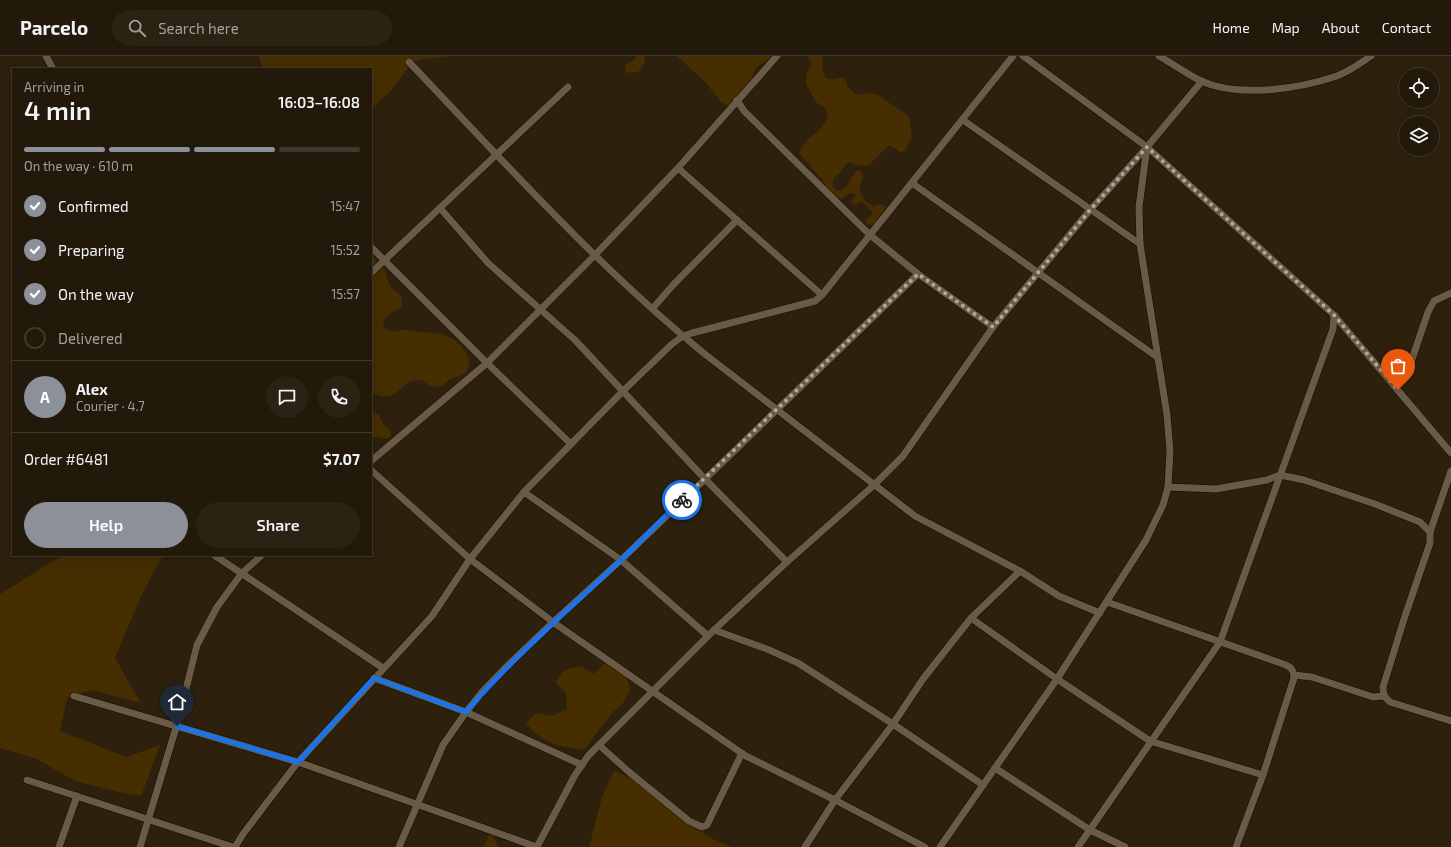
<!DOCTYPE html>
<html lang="en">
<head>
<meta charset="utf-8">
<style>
  body { margin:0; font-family:"Exo 2",sans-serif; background:#2a2213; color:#f1f3f6; height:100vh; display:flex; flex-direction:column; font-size:15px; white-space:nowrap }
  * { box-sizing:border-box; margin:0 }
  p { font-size:13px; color:#a2a09c }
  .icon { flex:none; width:22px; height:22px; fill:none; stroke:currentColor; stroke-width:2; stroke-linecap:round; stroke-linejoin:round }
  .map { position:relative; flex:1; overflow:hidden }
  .drawer { position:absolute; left:12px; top:12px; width:360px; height:488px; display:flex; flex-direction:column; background:#22190a; border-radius:0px; box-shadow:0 4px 16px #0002,0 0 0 1px #3f382b }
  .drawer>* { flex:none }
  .buttons { position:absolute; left:1399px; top:12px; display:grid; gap:8px }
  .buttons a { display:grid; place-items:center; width:40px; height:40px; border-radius:50%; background:#22190a; box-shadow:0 4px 16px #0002,0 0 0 1px #3f382b; font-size:20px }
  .pin { position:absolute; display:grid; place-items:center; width:34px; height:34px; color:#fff; margin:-41px -17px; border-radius:50% 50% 50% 0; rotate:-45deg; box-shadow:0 0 4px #0007 }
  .pin .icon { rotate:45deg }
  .courier { position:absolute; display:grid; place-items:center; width:40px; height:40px; margin:-20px; border:3px solid #1a73e8; border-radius:50%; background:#fff; color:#222; box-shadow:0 1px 5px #0007 }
  .headline em { font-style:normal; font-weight:600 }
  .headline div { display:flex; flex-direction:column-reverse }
  .headline { display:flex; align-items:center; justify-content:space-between; height:68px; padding:0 12px }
  h1 { font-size:26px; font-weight:600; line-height:30px }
  .bar { display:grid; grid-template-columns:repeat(4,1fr); gap:6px 4px; align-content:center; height:48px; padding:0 12px }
  .bar i { height:5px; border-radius:3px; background:#3f382b }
  .bar .active { background:#8c9099 }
  .bar p { grid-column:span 4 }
  .line { display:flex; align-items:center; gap:10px; padding:0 12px; border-top:1px solid #3f382b }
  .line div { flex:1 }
  .round { display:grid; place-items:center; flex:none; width:42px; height:42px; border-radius:21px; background:#2a2213 }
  ol { padding:0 12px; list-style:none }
  li { display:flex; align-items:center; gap:12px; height:44px }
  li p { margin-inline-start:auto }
  li .icon { padding:4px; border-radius:50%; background:#8c9099; color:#fff; stroke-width:4 }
  li:last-child { color:#a2a09c }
  li i { width:22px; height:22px; border:2px solid #3f382b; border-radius:50% }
  .action { display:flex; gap:8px; margin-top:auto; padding:8px 12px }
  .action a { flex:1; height:46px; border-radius:24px; background:#8c9099; color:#fff; font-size:16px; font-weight:600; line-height:46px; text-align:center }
  .action a+a { background:#2a2213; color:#f1f3f6 }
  header { display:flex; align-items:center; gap:24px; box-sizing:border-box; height:56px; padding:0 20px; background:#22190a; border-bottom:1px solid #3f382b }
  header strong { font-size:19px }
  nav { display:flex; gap:22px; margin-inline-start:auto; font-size:14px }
  .search { width:280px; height:36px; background:#2a2213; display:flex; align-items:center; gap:10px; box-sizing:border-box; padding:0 14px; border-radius:22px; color:#a2a09c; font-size:15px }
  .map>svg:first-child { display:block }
</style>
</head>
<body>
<header>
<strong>Parcelo</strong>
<div class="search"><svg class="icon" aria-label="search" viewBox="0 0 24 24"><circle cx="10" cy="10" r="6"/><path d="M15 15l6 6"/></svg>Search here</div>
<nav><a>Home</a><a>Map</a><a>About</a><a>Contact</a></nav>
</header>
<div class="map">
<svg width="1451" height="791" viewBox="0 0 1451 791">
  <rect width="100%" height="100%" fill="#2d210e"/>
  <g fill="#462e00">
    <path d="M 259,0 L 452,0 L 423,3 L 412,6 L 392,34 L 371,53 L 371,13 L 263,13 Z"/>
    <path d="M 636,0 L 644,0 L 645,4 L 643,10 L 638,16 L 630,17 L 627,16 L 625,11 L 626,8 L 635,4 Z"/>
    <path d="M 677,0 L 773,0 L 755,12 L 748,38 L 732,51 L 721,46 L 705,26 Z"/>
    <path d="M 807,0 L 822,0 C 824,9 820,24 833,23 C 837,23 840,21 843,21 L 846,25 L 847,30 L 856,39 L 868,37 L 878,39 L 908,60 C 911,66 910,73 912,80 L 905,95 L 900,96 L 889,89 L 869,109 L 859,110 L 851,106 L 846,108 L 841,116 L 833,123 L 833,131 L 837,135 C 847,135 850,122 856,115 L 859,114 L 863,117 C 863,122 861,125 860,130 C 858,140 867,147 874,151 L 881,148 L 886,151 L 875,168 L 872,169 L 867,168 L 866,165 L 873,157 C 870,154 865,145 860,146 C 858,147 856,149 854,149 L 852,148 L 851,145 L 855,141 L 855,138 L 852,137 L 848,138 L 842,143 L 835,141 L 829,135 L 822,123 L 799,97 C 806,78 830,75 827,54 L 816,46 L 806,28 L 807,16 L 812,8 Z"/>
    <path d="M 371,198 C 375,205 381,208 385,215 C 388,220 387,225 390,230 C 397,238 407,240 400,253 C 391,256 384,259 383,270 C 393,279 395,274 406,274 C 410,274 414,275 418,276 C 435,277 453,277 464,294 C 467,298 470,302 469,308 C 467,319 461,320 452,322 C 448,324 444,329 440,331 C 437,330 433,330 430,329 C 426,328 423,324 419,324 C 398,323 399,351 371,336 Z"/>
    <path d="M 371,355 L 379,359 L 383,368 L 391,375 L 391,380 L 387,383 L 377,381 L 371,382 Z"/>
    <path d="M 63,499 L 163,499 L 142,538 L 115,602 L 141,647 L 92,634 L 67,642 L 60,675 L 126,701 L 160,689 L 141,740 L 123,737 L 75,725 L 37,703 L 0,692 L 0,538 Z"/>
    <path d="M 618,605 L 626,618 L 630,633 L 623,647 L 611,658 L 584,694 C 568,692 550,689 538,679 C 533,676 530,671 526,667 L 536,657 L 552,660 L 567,653 L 566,637 L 555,626 L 566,613 L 581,610 L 593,618 L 604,608 Z"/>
    <path d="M 614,715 L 643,728 L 688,768 L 713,783 L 732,791 L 589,791 L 602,741 Z"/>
    <path d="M 491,776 L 498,791 L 474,791 L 484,790 Z"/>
  </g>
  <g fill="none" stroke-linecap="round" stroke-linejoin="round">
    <g stroke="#150a00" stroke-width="8">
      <g id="minor">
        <path d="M 46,0 L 53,13"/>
        <path d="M 1023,0 L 1147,91 L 1334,259 L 1451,397"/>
        <path d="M 1159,0 C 1173,8 1187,18 1201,25 C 1239,42 1298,33 1337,20 C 1348,16 1361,7 1371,0"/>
        <path d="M 409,6 C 504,106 598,211 706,299 L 915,460 L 1020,515 L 1059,540 L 1100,557"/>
        <path d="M 737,44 L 744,55 L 870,179 L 918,218 L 993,271"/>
        <path d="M 963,64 L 1140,188"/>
        <path d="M 678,112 L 822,239"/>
        <path d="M 912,127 L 1157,301"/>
        <path d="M 440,152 L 488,207 L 575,284 L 704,422 L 787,506"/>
        <path d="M 371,191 L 487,307 L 571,388"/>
        <path d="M 371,217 L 568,31"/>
        <path d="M 653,252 L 673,229 L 737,164"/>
        <path d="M 1389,323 L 1402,319 L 1410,309 L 1428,256 L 1434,245 L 1451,237"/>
        <path d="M 371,405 L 487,307 L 595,199 L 678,112 L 777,0"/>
        <path d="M 371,414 L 470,503 L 553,566 L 746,700 L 835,744 L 925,791"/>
        <path d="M 1451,415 L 1430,476 L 1430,487 L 1405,560 L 1383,631 C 1383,638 1384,641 1390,646 L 1451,665"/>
        <path d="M 1168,431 L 1216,433 L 1267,424 L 1280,419 L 1304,424 L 1375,448 L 1420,466 L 1430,476"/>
        <path d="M 524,436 L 621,504 L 708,580"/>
        <path d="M 214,499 L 383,612"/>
        <path d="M 1107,546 L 1286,609 C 1292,612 1294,615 1294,622 L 1263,719 L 1236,791"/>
        <path d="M 971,562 L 1057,623 L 1150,685 L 1263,719"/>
        <path d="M 714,574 L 767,593 L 798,607 L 893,668 L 983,729"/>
        <path d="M 1294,619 L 1312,621 L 1373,641 L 1384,640"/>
        <path d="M 374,622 L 466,656 L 582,709"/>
        <path d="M 74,640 L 298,706 L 537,791"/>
        <path d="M 599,689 L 629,716 L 689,765 L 702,771 L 707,769 L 742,697"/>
        <path d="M 995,712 L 1090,774 L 1125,791"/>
        <path d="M 27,724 L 233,791"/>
        <path d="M 59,791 L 77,740"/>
        <path d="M 140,791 L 178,665 L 197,589 L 217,551 L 242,517 L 262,499"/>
        <path d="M 235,791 L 243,778 L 298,706 L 432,560 L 470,503 L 524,436 L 623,335 L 672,288 L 683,280 L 692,277 L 815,245 L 822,239 L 1013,0"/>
        <path d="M 399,791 L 443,689 L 466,656 L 482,636 L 508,609 L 553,566 L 621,504 L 918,218"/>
        <path d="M 537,791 L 575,719 L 588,700 L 714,574 L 787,506 L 874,429 L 903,400 L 993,271 L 1090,154 L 1147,91"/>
        <path d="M 805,791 L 835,744 L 893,668 L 923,623 L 971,562 L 1020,515"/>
        <path d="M 940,791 L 1057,623 L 1146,484 L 1163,449 L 1168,431 L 1170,395 L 1167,359 L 1140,188 L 1139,151 L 1147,91 L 1202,25"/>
        <path d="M 1078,791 L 1220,586 L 1333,273 L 1334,259"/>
      </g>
    </g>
    <use href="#minor" stroke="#695b47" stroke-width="7"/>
  </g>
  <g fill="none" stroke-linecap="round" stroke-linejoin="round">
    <path stroke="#b3aa9b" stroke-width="4" stroke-dasharray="0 7.2" d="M 682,444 L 918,218 L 993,271 L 1090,154 L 1147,91 L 1334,259 L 1398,334"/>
    <path stroke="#1a73e8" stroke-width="5" d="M 177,670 L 298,706 L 374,622 L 466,656 C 513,601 568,554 621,504 C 641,485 661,464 682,444"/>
  </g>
</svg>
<div class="buttons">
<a><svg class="icon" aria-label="locate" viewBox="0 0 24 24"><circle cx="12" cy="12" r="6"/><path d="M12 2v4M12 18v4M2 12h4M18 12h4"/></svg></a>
<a><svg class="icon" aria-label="layers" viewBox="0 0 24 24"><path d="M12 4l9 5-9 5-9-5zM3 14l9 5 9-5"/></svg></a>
</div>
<div class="pin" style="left:1398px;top:334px;background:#ea580c"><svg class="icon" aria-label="bag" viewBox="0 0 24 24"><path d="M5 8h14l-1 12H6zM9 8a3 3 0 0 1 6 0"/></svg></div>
<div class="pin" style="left:177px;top:670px;background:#1f2937"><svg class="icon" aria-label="home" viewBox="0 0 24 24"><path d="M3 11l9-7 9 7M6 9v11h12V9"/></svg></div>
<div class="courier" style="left:682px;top:444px"><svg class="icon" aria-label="bike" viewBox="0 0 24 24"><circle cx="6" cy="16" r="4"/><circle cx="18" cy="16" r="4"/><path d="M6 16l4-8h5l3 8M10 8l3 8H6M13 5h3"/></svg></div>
<section class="drawer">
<div class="headline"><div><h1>4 min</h1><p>Arriving in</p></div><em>16:03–16:08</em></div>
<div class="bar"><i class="active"></i><i class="active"></i><i class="active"></i><i></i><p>On the way · 610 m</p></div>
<ol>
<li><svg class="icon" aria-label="check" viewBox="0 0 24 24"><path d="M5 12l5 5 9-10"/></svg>Confirmed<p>15:47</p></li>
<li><svg class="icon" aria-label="check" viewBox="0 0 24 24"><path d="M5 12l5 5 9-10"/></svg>Preparing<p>15:52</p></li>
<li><svg class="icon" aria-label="check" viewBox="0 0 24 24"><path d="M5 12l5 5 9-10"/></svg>On the way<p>15:57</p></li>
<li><i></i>Delivered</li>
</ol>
<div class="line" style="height:72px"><b class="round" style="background:#8c9099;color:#fff">A</b><div><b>Alex</b><p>Courier · 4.7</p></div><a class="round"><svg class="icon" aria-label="chat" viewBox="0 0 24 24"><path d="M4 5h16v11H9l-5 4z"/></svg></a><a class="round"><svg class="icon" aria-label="phone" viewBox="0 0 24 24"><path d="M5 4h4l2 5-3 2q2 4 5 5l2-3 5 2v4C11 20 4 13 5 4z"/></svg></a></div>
<div class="line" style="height:52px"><div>Order #6481</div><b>$7.07</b></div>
<div class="action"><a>Help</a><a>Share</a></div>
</section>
</div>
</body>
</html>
